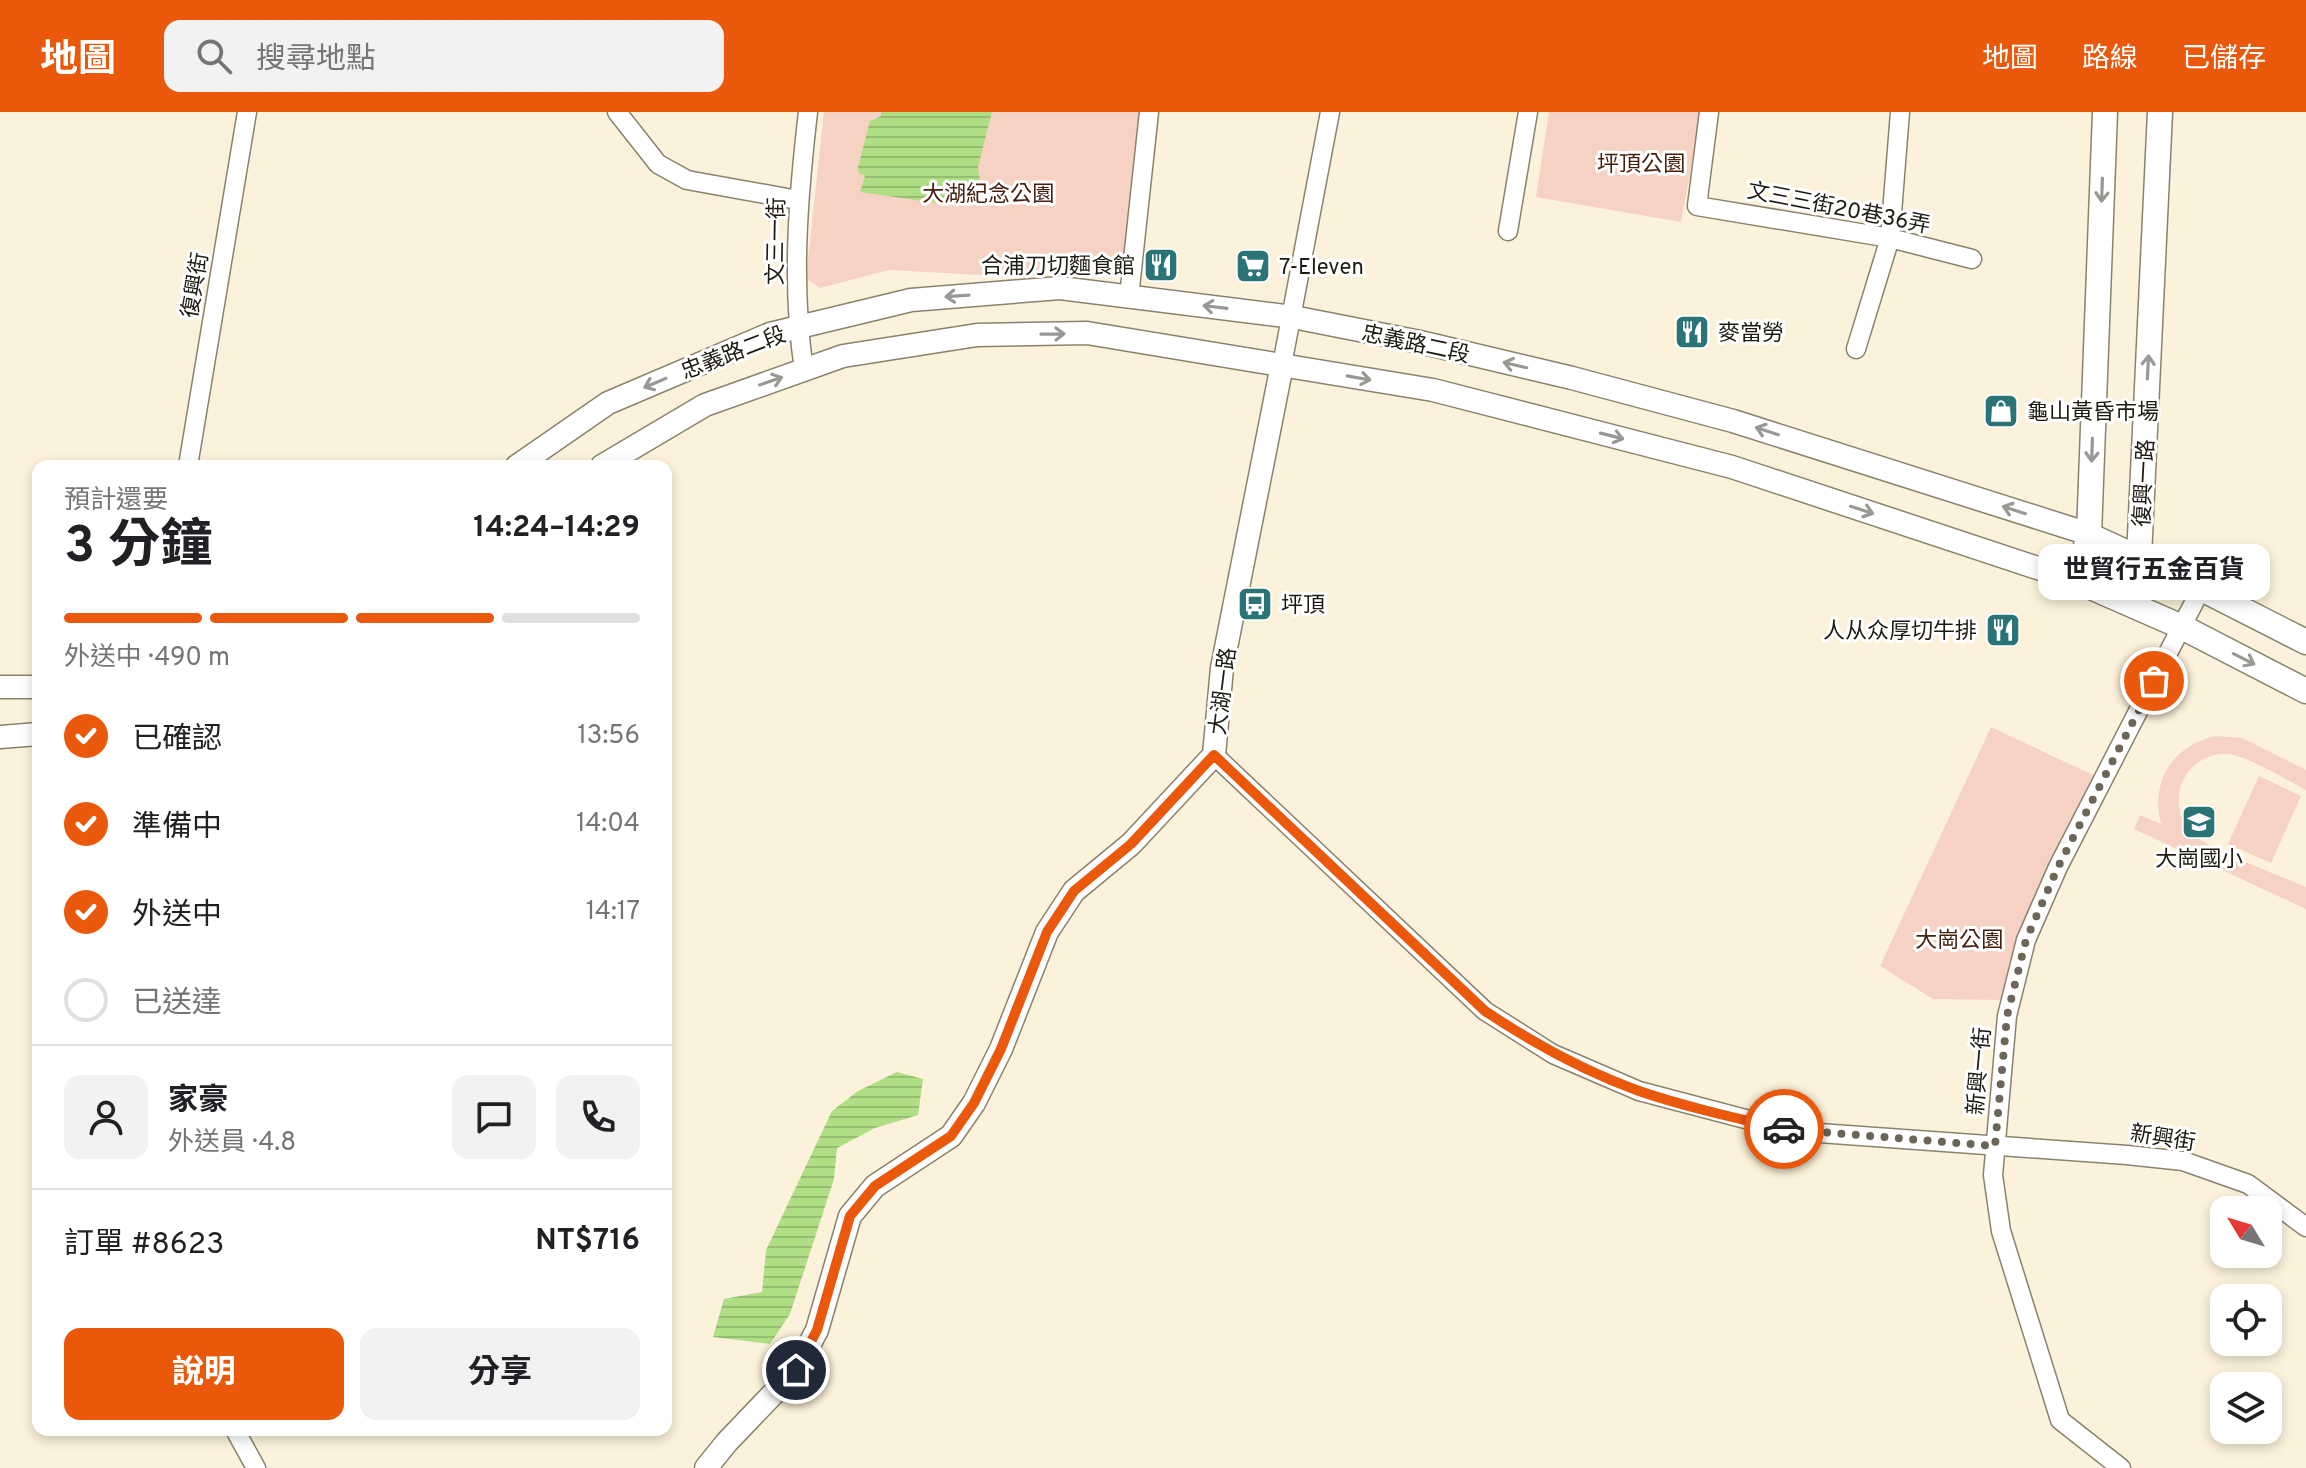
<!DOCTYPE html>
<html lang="zh-TW">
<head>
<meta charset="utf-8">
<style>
  body { margin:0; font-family:Overpass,"Noto Sans TC",sans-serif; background:#f2f2f2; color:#202124; height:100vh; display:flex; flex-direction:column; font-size:30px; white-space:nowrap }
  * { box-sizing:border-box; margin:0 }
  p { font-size:26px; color:#757577 }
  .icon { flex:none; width:44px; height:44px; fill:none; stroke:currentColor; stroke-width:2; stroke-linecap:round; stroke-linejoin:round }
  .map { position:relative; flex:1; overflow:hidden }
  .sheet { position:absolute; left:32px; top:348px; width:640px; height:976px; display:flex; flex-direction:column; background:#fff; border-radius:16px; box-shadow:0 4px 12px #0003 }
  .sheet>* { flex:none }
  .needle { width:52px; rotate:308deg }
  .buttons { position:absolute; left:2210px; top:1084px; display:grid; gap:16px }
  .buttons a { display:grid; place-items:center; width:72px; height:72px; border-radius:16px; background:#fff; box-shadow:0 4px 12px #0003; font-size:40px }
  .pin { position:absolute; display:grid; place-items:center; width:68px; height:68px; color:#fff; margin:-34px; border:4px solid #fff; border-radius:50%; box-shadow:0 2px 8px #0007 }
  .courier { position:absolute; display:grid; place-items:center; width:80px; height:80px; margin:-40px; border:6px solid #ea580c; border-radius:50%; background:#fff; color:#222; box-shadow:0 2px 10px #0007 }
  .bubble { position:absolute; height:56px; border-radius:16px; background:#fff; box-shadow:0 4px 12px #0003; font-size:26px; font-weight:700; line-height:56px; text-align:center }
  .headline em { font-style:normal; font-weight:700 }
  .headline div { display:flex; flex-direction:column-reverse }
  .headline { display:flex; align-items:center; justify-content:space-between; height:136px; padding:0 32px }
  h1 { font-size:52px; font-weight:700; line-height:60px }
  .bar { display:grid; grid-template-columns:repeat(4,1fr); gap:12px 8px; align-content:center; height:96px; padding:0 32px }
  .bar i { height:10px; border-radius:6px; background:#e0e0e0 }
  .bar .selected { background:#ea580c }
  .bar p { grid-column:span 4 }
  .line { display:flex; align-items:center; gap:20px; padding:0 32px; border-top:2px solid #e0e0e0 }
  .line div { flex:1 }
  .round { display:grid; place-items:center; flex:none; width:84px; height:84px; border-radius:16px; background:#f2f2f2 }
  ol { padding:0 32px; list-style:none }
  li { display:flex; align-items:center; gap:24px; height:88px }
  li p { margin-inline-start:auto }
  li .icon { padding:8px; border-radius:50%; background:#ea580c; color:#fff; stroke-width:4 }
  li:last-child { color:#757577 }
  li i { width:44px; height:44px; border:4px solid #e0e0e0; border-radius:50% }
  .cta { display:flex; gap:16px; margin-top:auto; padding:16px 32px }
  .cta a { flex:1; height:92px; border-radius:16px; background:#ea580c; color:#fff; font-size:32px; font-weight:700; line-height:92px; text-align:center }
  .cta a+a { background:#f2f2f2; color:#202124 }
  header { display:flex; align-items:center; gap:48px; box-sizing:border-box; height:112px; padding:0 40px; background:#ea580c; color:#fff }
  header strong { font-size:38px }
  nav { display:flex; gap:44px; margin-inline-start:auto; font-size:28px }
  .search { width:560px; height:72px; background:#f2f2f2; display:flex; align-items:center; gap:20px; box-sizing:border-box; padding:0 28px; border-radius:16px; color:#757577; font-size:30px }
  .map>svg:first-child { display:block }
</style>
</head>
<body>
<header>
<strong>地圖</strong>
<div class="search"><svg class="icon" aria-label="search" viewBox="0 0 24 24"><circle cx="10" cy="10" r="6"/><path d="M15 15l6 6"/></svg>搜尋地點</div>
<nav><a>地圖</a><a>路線</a><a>已儲存</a></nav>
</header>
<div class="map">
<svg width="2306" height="1356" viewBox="0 0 2306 1356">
  <defs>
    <pattern id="water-rules" width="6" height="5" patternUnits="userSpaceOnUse" patternTransform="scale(2)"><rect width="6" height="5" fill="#afde85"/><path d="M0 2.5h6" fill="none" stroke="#96be72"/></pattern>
  </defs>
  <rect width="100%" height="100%" fill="#fcf2db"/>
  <g fill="#f5d2c4">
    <path d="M 824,0 L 1145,0 L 1124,150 L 1113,157 L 1021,159 L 1000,164 L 889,158 L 820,176 L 806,166 Z"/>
    <path d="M 1549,0 L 1701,0 L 1681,110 L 1536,85 Z"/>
    <path d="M 1991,615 L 2095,664 L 2005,888 L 1933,887 L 1880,854 Z"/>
    <path d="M 2216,624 L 2242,626 L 2306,658 L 2306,678 C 2285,667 2256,649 2234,643 C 2212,637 2187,653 2181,674 C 2176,690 2179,708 2190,720 C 2203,735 2283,765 2306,775 L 2306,797 L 2134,717 L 2140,703 L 2161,712 C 2150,669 2173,633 2216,624 Z"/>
    <path d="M 2259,664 L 2301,684 L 2271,751 L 2228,732 Z"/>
  </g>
  <g fill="url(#water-rules)">
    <path d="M 881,0 L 992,0 L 978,55 L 980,70 C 963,72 966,78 954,82 C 945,85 943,84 936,91 L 860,80 L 865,64 L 859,61 L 858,55 L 870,9 L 881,4 Z"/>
    <path d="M 897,960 L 923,967 L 918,1003 L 875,1016 L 837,1036 L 834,1067 L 790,1202 L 770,1232 L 713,1225 L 724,1187 L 762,1180 L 766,1138 L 832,999 L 858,979 Z"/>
  </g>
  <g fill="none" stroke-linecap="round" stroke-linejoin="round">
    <g stroke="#8a826d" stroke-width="21">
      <g id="minor">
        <path d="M 617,0 L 658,52 L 687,68 L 798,88"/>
        <path d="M 1709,0 L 1697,94 L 1890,126 L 1972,147"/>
        <path d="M 1508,119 L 1528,0"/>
        <path d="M 1129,185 L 1149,0"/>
        <path d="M 1856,237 L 1890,126 L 1900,0"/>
        <path d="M 1282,253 L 1330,0"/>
        <path d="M 804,258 C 791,172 798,86 808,0"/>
        <path d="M 188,354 L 247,0"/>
        <path d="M 1214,643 L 1485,899 L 1553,942 L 1639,979 L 1791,1019 L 2127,1043 L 2183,1049 L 2248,1072 L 2306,1115"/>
        <path d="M 235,1318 L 256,1356"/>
        <path d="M 2121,1356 L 2060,1308 L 2001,1119 L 1993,1063 L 2007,904 L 2026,828 L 2058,755 L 2202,475"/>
      </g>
    </g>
    <g stroke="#8a826d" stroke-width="25">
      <g id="tertiary">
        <path d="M 517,354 L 608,291 L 770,222 L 911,188 L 1060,176 L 1293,205 L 1420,230 L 1572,266 L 1733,309 L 2089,422 L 2139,445"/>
        <path d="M 602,354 L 705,293 L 843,244 L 977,223 L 1087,221 L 1433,278 L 1732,355 L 2077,469"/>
        <path d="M 0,575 L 38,575"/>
        <path d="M 0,625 L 38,622"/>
        <path d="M 706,1356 L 727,1330 L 796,1258 L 817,1218 L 850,1104 L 875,1074 L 951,1024 L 974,991 L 1001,937 L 1047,820 L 1074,779 L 1131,732 L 1214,643 L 1222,556 L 1282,253"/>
      </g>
    </g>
    <g stroke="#8a826d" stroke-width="27">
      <g id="secondary">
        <path d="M 2139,445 L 2160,0"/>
        <path d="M 2139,445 L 2306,530"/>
        <path d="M 2077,469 L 2089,422 L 2105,0"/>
        <path d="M 2077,469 L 2182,515 L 2306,579"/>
        <path d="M 2077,469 L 2139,445"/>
      </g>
    </g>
    <use href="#minor" stroke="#fff" stroke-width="18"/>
    <use href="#tertiary" stroke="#fff" stroke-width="22"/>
    <use href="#secondary" stroke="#fff" stroke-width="24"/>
  </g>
  <defs><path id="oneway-shaft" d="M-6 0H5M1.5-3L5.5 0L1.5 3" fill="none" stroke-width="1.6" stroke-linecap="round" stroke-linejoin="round" transform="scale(2)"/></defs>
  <g stroke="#999894">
    <use href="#oneway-shaft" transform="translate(2102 78) rotate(92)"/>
    <use href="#oneway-shaft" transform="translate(957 184) rotate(176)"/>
    <use href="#oneway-shaft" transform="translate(1215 195) rotate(-173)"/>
    <use href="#oneway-shaft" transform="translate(1053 222) rotate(-1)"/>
    <use href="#oneway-shaft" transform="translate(1515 253) rotate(-167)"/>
    <use href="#oneway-shaft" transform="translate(2148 255) rotate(-87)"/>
    <use href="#oneway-shaft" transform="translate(1359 266) rotate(10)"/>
    <use href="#oneway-shaft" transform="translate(771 269) rotate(-19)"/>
    <use href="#oneway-shaft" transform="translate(655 271) rotate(157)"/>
    <use href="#oneway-shaft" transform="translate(1767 319) rotate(-162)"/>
    <use href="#oneway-shaft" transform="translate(1612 324) rotate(14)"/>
    <use href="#oneway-shaft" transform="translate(2092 338) rotate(92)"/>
    <use href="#oneway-shaft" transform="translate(1862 398) rotate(18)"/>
    <use href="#oneway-shaft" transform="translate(2014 398) rotate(-162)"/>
    <use href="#oneway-shaft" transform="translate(2244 547) rotate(27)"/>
  </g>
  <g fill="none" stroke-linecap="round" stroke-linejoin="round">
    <path stroke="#6b6658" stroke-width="8" stroke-dasharray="0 14.4" d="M 1784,1017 L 1995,1034 L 2007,904 L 2026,828 L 2058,755 L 2154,569"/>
    <path stroke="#ea580c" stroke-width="10" d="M 796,1258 L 817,1218 L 850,1104 L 875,1074 L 951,1024 L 974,991 L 1001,937 L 1047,820 L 1074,779 L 1131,732 L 1214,643 L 1485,899 C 1533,931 1584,959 1639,979 C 1686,995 1736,1006 1784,1017"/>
  </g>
  <defs>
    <g id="restaurant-square" transform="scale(1.8)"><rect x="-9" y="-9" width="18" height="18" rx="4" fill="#2a7476" stroke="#fff"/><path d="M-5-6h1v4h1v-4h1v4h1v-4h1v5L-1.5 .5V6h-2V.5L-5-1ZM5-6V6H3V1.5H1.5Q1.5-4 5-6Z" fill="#fff"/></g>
    <g id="supermarket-square" transform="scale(1.8)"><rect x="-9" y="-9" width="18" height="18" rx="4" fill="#2a7476" stroke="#fff"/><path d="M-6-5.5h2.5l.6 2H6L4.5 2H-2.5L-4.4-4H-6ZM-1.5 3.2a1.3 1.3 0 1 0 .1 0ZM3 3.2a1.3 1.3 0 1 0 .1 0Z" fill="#fff"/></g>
    <g id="shop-square" transform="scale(1.8)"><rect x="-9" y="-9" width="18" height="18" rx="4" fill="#2a7476" stroke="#fff"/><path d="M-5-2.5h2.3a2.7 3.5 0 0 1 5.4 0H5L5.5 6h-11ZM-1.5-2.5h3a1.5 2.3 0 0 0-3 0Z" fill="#fff"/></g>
    <g id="bus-square" transform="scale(1.8)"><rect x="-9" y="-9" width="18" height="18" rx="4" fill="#2a7476" stroke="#fff"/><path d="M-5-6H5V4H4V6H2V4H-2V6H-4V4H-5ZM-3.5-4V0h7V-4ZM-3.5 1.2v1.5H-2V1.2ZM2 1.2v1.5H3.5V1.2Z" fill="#fff"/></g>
    <g id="school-square" transform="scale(1.8)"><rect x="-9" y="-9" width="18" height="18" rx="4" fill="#2a7476" stroke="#fff"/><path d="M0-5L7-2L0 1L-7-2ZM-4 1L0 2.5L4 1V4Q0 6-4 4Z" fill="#fff"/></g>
  </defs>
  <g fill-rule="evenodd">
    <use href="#restaurant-square" x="1161" y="153"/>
    <use href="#supermarket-square" x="1253" y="154"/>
    <use href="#restaurant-square" x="1692" y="220"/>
    <use href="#shop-square" x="2001" y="299"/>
    <use href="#bus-square" x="1255" y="492"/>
    <use href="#restaurant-square" x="2003" y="518"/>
    <use href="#school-square" x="2199" y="710"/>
  </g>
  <g text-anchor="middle" stroke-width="6" stroke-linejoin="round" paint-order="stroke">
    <g font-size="22" fill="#45200f" stroke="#fff">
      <text x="1641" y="59">坪頂公園</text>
      <text x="988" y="89">大湖紀念公園</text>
      <text x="1959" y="835">大崗公園</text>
    </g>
    <g font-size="22" fill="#1d1a12" stroke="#fff">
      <text transform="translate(1839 95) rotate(11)" y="8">文三三街20巷36弄</text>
      <text transform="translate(775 129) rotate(-89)" y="8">文三一街</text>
      <text transform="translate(194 173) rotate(-80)" y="8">復興街</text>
      <text transform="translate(1416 231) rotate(12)" y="8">忠義路二段</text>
      <text transform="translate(733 240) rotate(-21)" y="8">忠義路二段</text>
      <text transform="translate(2143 371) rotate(-87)" y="8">復興一路</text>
      <text transform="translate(1222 579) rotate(-83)" y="8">大湖一路</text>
      <text transform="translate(1978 959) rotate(-85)" y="8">新興一街</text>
      <text transform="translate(2163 1025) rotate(9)" y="8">新興街</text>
    </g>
    <g font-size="22" fill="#1d1a12" stroke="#fff" text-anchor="start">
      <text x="1135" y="161" text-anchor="end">合浦刀切麵食館</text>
      <text x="1279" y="162">7-Eleven</text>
      <text x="1718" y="228">麥當勞</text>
      <text x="2027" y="307">龜山黃昏市場</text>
      <text x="1281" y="500">坪頂</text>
      <text x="1977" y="526" text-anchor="end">人从众厚切牛排</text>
      <text x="2199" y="754" text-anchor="middle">大崗國小</text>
    </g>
  </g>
</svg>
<div class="buttons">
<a><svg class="needle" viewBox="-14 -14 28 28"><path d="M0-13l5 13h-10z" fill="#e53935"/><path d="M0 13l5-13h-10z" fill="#757577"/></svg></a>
<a><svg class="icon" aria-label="locate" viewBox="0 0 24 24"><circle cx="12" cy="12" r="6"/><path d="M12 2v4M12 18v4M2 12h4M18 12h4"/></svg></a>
<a><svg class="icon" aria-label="layers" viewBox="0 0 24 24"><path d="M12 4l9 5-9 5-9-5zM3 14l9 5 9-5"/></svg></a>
</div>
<div class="pin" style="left:2154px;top:569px;background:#ea580c"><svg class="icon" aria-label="bag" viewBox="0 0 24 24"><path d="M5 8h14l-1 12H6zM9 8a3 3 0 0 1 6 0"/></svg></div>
<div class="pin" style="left:796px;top:1258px;background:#1f2937"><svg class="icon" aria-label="home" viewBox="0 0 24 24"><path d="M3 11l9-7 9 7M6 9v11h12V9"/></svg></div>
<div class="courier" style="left:1784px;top:1017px"><svg class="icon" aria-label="car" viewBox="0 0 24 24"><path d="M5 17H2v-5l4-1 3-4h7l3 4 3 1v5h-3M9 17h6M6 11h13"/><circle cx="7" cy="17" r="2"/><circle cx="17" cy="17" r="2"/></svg></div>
<div class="bubble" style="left:2038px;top:432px;width:232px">世貿行五金百貨</div>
<section class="sheet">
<div class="headline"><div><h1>3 分鐘</h1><p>預計還要</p></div><em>14:24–14:29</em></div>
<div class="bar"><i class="selected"></i><i class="selected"></i><i class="selected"></i><i></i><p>外送中 · 490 m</p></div>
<ol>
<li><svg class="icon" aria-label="check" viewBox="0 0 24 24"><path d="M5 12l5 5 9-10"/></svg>已確認<p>13:56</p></li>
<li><svg class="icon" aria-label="check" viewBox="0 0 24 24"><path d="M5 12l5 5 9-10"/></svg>準備中<p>14:04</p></li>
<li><svg class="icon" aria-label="check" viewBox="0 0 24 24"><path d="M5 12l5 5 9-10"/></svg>外送中<p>14:17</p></li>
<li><i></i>已送達</li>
</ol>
<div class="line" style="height:144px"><a class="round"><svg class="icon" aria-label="person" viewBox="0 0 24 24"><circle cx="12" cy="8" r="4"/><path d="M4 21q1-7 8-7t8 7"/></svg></a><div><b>家豪</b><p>外送員 · 4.8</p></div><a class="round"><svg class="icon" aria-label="chat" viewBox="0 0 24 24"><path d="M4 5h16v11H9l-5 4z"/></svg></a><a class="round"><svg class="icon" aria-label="phone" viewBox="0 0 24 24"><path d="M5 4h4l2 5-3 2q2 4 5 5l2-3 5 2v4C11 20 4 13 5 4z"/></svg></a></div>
<div class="line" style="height:104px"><div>訂單 #8623</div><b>NT$716</b></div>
<div class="cta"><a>說明</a><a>分享</a></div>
</section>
</div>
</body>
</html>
